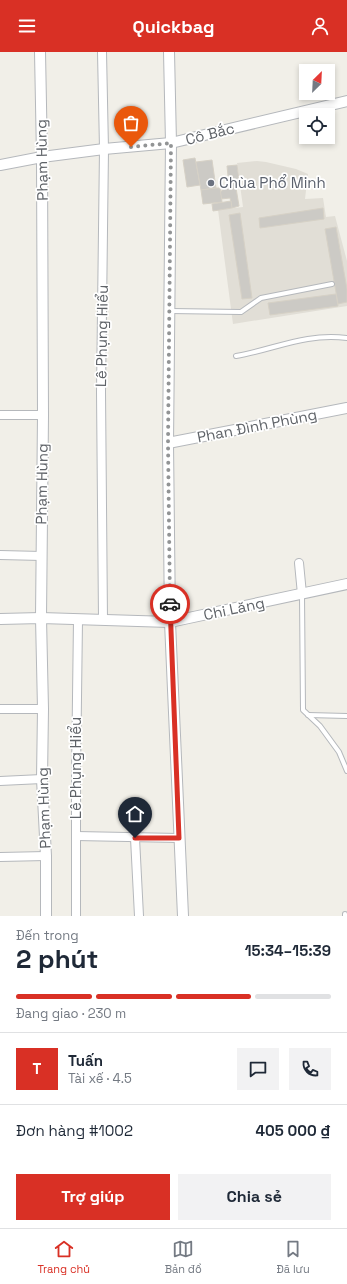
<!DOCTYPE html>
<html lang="vi">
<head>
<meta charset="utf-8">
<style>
  body { margin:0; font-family:"Space Grotesk",sans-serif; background:#f2f2f3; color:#1f2937; height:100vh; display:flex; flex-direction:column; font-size:15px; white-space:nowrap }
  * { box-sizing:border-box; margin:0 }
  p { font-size:13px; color:#747a83 }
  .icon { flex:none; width:22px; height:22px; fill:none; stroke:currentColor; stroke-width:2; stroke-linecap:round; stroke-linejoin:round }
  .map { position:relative; height:864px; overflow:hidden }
  .details { display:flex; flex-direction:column; background:#fff; flex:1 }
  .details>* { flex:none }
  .needle { width:26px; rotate:24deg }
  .buttons { position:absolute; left:299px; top:12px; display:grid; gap:8px }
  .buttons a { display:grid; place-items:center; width:36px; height:36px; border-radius:0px; background:#fff; box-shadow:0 2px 6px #0003; font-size:20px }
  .pin { position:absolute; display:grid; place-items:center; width:34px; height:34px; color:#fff; margin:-41px -17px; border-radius:50% 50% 50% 0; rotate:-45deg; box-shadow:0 0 4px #0007 }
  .pin .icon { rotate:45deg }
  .courier { position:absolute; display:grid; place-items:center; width:40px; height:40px; margin:-20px; border:3px solid #d93025; border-radius:50%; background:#fff; color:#222; box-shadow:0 1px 5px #0007 }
  .headline em { font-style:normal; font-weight:800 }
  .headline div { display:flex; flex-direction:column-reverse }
  .headline { display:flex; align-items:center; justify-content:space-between; height:68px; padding:0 16px }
  h1 { font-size:26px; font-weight:800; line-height:30px }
  .bar { display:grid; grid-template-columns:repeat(4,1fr); gap:6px 4px; align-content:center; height:48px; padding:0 16px }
  .bar i { height:5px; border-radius:3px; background:#e0e1e3 }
  .bar .selected { background:#d93025 }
  .bar p { grid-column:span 4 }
  .line { display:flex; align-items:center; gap:10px; padding:0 16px; border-top:1px solid #e0e1e3 }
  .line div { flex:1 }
  .round { display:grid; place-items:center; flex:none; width:42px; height:42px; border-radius:0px; background:#f2f2f3 }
  .action { display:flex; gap:8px; margin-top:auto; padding:8px 16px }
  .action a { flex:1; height:46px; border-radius:0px; background:#d93025; color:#fff; font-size:16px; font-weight:800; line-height:46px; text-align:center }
  .action a+a { background:#f2f2f3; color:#1f2937 }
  header { display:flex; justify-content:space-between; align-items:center; height:52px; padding:0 16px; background:#d93025; color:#fff; font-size:18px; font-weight:800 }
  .tab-bar { display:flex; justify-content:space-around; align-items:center; height:56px; border-top:1px solid #e0e1e3; background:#fff; font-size:11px; color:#747a83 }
  .tab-bar a { display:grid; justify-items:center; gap:2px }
  .tab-bar .selected { color:#d93025 }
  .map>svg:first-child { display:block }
</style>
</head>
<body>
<header><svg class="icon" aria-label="menu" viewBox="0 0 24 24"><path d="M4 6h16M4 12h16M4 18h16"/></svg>Quickbag<svg class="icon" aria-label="person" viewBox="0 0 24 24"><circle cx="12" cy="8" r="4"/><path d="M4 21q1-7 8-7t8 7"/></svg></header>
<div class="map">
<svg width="347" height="864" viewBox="0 0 347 864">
  <rect width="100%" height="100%" fill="#f1efe8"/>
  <path fill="#e1ded6" d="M 257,109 L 266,110 L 296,117 L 308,122 L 305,147 L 323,146 L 326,165 L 335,164 L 347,209 L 347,254 L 233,272 L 218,158 L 243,155 L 237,111 Z"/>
  <g fill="#cccac5" stroke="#d6d1c6">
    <path d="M 195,106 L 200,133 L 187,135 L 183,108 Z"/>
    <path d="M 212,108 L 216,136 L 201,138 L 196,110 Z"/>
    <path d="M 237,113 L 240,136 L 236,136 L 239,154 L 232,156 L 230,146 L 221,147 L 220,139 L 222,139 L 222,135 L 229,134 L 227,114 Z"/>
    <path d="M 216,136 L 220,136 L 222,150 L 203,152 L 201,138 Z"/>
    <path d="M 231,149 L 232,156 L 213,159 L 212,152 Z"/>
    <path d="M 323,156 L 324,167 L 260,176 L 259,166 Z"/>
    <path d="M 240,161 L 252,246 L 242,247 L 229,163 Z"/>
    <path d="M 336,175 L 347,237 L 347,250 L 338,252 L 325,177 Z"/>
    <path d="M 336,242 L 338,254 L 270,263 L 268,251 Z"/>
  </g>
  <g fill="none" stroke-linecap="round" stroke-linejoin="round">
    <g stroke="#b5b8bc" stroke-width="6">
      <g id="service">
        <path d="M 170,259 L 241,260 L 261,246 L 332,232"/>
        <path d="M 236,304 C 276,297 304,281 347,286"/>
        <path d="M 302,543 L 303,658 L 320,674 L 339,700 L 347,719"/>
        <path d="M 308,663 L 347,664"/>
        <path d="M 345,862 L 345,864"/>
      </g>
    </g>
    <g stroke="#b5b8bc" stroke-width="10">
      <g id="minor">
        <path d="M 102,0 L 104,97 L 101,340 L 103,568"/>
        <path d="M 0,363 L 43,363"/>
        <path d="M 0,503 L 42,504"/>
        <path d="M 299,511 L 302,542"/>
        <path d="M 0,657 L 43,657"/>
        <path d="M 0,729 L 42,727"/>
        <path d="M 76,784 L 179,786"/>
        <path d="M 135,786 L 139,864"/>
        <path d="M 0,805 L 46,804"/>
        <path d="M 76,864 L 76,723 L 78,568"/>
      </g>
    </g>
    <g stroke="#b5b8bc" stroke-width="12">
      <g id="tertiary">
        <path d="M 40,0 L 42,105 L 43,363 L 41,566 L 43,657 L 42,727 L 46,804 L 46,864"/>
        <path d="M 169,0 L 171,91 L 168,391 L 170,570 L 183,864"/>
        <path d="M 0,113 L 42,105 L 104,97 L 171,91 L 347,49"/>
        <path d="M 168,391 L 347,356"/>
        <path d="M 0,567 L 41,566 L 170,570 L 347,532"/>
      </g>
    </g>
    <use href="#service" stroke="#fff" stroke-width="4"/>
    <use href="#minor" stroke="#fff" stroke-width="8"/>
    <use href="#tertiary" stroke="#fff" stroke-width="10"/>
  </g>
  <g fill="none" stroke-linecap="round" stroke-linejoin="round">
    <path stroke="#929495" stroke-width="4" stroke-dasharray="0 7.2" d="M 131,95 L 171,91 L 168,391 L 170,552"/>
    <path stroke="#d93025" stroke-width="5" d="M 135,786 L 179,786 L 170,552"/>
  </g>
  <circle fill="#6b7280" stroke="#fff" stroke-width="1.5" cx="211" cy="131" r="4"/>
  <g text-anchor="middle" stroke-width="3.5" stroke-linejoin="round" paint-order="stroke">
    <g font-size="15" fill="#5f6368" stroke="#fff">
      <text transform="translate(210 82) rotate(-14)" y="5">Cô Bắc</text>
      <text transform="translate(42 108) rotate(-91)" y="5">Phạm Hùng</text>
      <text transform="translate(102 284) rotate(-89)" y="5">Lê Phụng Hiểu</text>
      <text transform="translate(257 374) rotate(-11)" y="5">Phan Đình Phùng</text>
      <text transform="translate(42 432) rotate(-89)" y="5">Phạm Hùng</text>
      <text transform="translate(234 557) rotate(-12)" y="5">Chi Lăng</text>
      <text transform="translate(76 716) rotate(-90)" y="5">Lê Phụng Hiểu</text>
      <text transform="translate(44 756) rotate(-92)" y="5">Phạm Hùng</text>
    </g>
    <g font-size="15" fill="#5b616d" stroke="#fff" text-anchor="start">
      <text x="219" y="136">Chùa Phổ Minh</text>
    </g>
  </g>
</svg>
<div class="buttons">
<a><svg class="needle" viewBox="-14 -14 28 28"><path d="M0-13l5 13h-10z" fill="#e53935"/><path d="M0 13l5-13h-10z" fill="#747a83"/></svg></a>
<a><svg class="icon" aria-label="locate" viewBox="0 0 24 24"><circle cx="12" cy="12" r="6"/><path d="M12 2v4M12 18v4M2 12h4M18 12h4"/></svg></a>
</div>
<div class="pin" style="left:131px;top:95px;background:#ea580c"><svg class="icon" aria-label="bag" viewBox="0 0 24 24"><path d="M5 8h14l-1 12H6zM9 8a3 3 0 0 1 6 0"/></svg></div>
<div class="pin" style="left:135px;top:786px;background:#1f2937"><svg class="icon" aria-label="home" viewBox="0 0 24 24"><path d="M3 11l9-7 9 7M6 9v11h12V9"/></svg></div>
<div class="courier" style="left:170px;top:552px"><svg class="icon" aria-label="car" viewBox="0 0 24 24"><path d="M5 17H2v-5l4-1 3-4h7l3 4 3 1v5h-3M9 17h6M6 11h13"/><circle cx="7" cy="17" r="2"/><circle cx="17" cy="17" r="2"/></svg></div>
</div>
<section class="details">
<div class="headline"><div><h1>2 phút</h1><p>Đến trong</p></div><em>15:34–15:39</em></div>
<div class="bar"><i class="selected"></i><i class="selected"></i><i class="selected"></i><i></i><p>Đang giao · 230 m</p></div>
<div class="line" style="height:72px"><b class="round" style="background:#d93025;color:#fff">T</b><div><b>Tuấn</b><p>Tài xế · 4.5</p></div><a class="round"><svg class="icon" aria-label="chat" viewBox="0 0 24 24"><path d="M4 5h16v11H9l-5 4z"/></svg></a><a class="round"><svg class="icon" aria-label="phone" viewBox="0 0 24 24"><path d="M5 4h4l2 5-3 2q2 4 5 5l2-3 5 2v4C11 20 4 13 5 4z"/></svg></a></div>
<div class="line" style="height:52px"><div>Đơn hàng #1002</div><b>405 000 ₫</b></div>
<div class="action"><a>Trợ giúp</a><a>Chia sẻ</a></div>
</section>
<nav class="tab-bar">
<a class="selected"><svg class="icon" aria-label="home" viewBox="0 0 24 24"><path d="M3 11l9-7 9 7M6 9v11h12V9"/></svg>Trang chủ</a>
<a><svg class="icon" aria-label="map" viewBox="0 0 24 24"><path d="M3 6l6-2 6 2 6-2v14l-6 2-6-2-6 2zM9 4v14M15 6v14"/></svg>Bản đồ</a>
<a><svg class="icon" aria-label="saved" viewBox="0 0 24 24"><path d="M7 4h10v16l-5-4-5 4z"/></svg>Đã lưu</a>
</nav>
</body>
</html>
